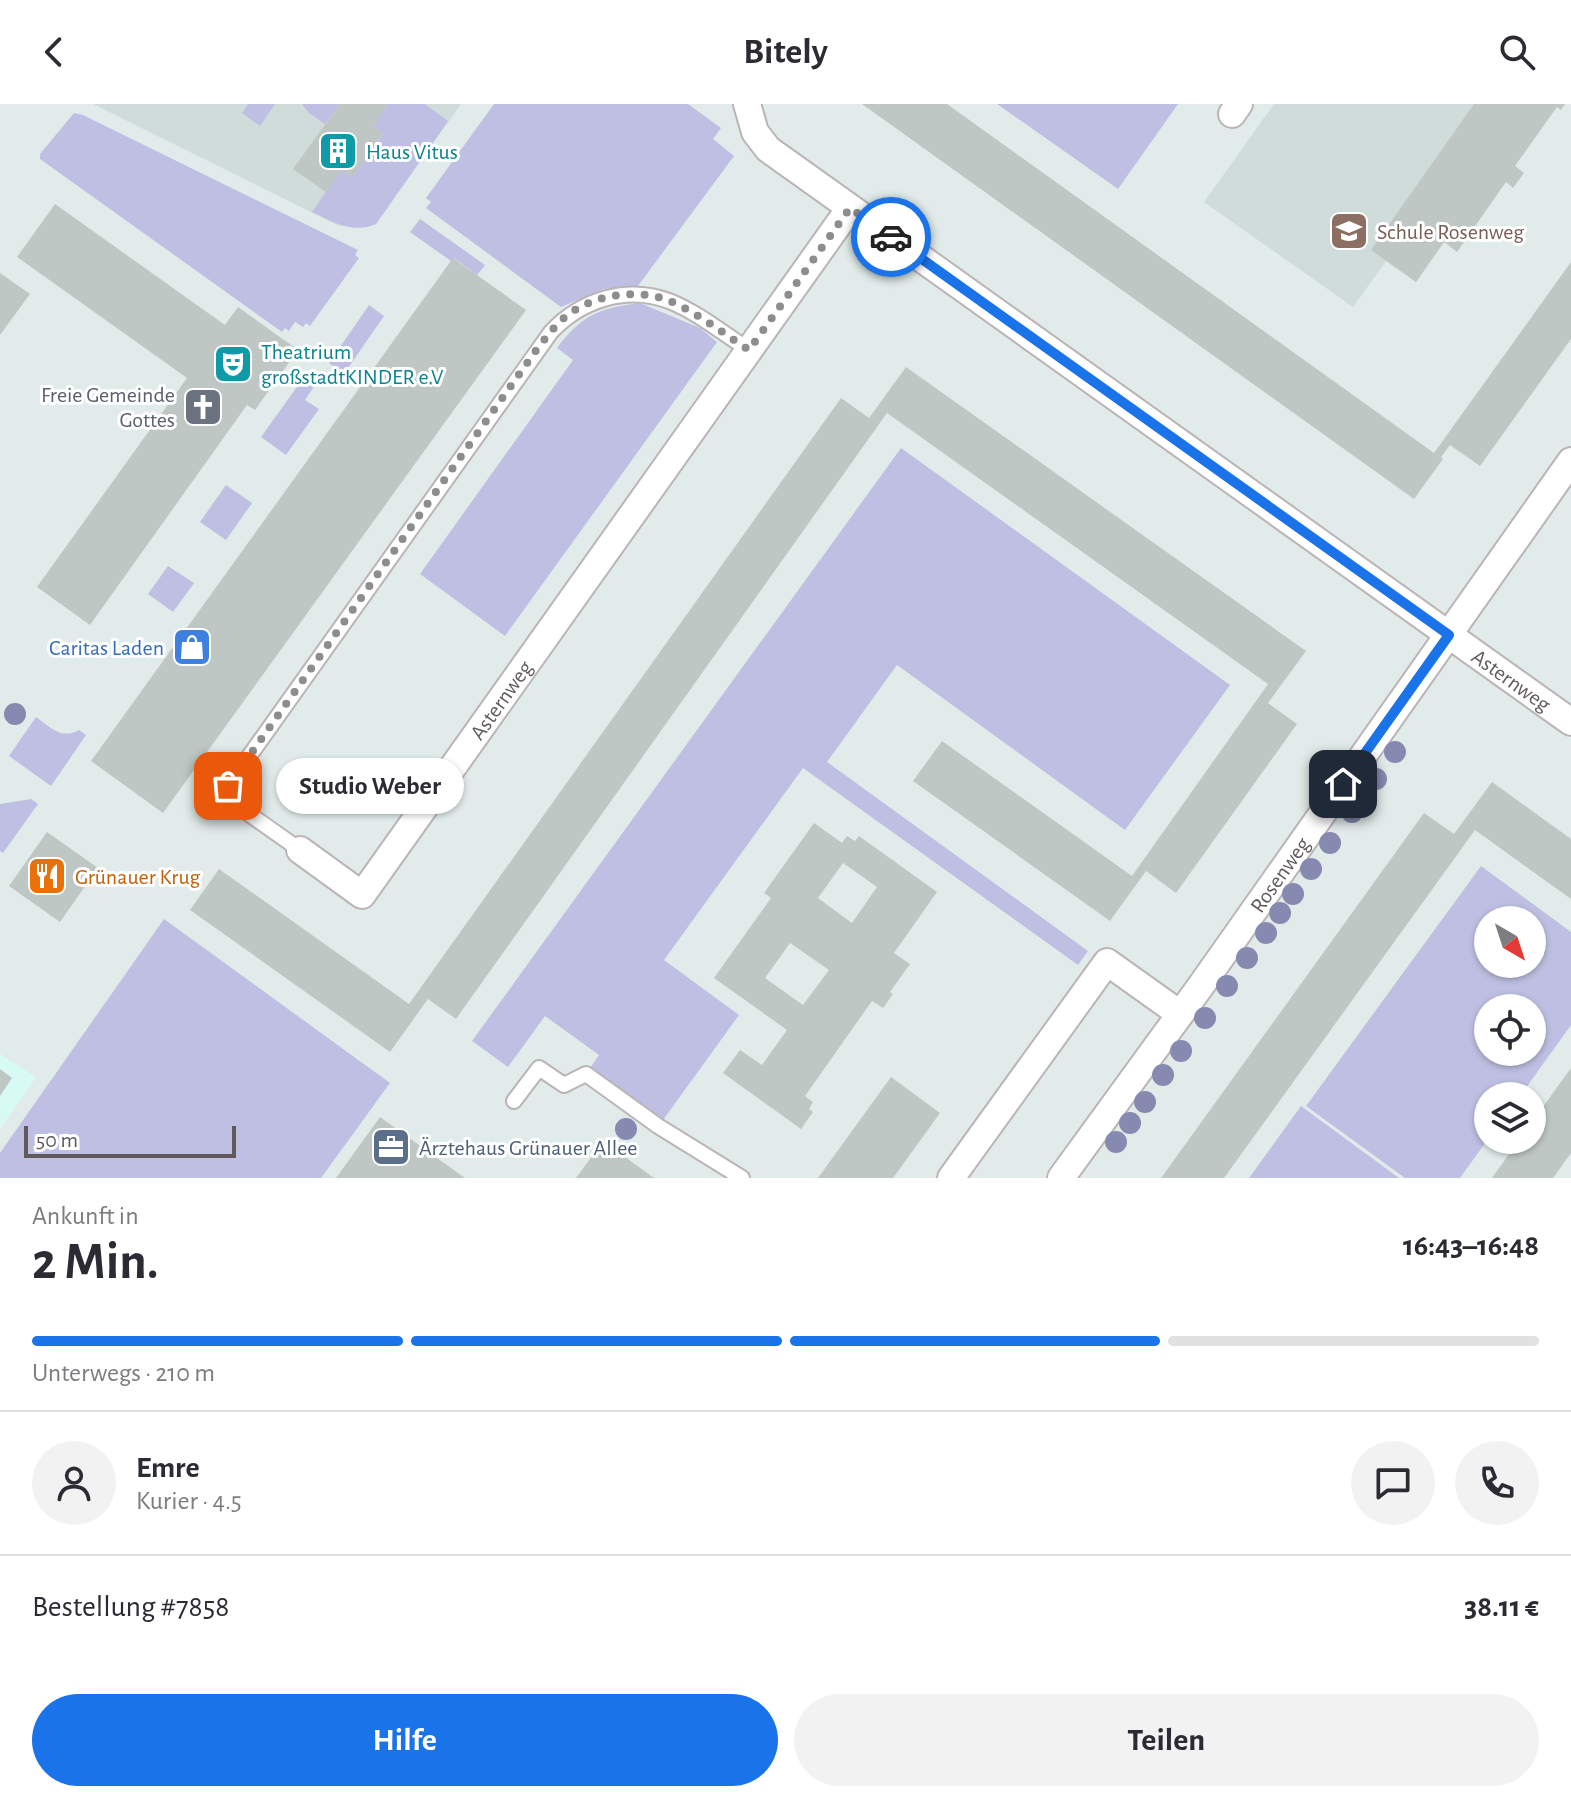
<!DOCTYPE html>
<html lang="de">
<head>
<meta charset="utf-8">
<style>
  body { margin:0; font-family:"Alegreya Sans",sans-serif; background:#f2f2f3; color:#2b2b33; height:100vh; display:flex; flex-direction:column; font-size:30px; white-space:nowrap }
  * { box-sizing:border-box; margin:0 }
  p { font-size:26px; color:#7c7c81 }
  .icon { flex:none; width:44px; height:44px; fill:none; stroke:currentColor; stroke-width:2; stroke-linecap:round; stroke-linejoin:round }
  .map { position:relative; height:1074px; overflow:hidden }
  .drawer { display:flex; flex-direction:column; background:#fff; flex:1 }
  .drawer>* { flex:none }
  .needle { width:52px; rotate:141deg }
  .controls { position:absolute; left:1474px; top:802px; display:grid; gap:16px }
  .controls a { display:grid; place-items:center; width:72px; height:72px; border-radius:50%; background:#fff; box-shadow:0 2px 6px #0004; font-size:40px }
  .scale { position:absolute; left:24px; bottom:20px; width:212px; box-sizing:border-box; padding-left:8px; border:4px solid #615a5d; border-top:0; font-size:22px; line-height:28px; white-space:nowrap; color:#615a5d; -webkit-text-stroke:6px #fff; paint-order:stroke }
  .pin { position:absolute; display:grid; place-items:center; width:68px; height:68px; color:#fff; margin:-34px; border-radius:16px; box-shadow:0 4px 12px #0006 }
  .courier { position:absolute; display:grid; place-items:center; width:80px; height:80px; margin:-40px; border:6px solid #1a73e8; border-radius:50%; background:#fff; color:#222; box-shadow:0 2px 10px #0007 }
  .bubble { position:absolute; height:56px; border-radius:28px; background:#fff; box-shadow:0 2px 6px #0004; font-size:26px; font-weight:700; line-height:56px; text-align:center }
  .overview em { font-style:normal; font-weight:700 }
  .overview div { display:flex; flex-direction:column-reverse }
  .overview { display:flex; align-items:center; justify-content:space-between; height:136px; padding:0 32px }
  h1 { font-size:52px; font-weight:700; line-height:60px }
  .bar { display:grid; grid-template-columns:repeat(4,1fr); gap:12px 8px; align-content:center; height:96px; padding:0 32px }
  .bar i { height:10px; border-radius:6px; background:#e1e1e2 }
  .bar .selected { background:#1a73e8 }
  .bar p { grid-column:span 4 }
  .line { display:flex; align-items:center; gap:20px; padding:0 32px; border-top:2px solid #e1e1e2 }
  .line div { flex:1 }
  .round { display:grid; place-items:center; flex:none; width:84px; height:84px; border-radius:42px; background:#f2f2f3 }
  .cta { display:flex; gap:16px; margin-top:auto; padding:16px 32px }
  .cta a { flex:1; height:92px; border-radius:48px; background:#1a73e8; color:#fff; font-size:32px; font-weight:700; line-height:92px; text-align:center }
  .cta a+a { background:#f2f2f3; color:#2b2b33 }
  header { display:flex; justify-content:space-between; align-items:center; height:104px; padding:0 32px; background:#fff; font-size:36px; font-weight:700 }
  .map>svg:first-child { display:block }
</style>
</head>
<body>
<header><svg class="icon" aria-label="back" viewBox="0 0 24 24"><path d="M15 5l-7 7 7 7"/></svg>Bitely<svg class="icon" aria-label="search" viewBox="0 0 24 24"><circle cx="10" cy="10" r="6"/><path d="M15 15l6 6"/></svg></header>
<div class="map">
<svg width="1571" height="1074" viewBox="0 0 1571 1074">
  <rect width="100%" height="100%" fill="#e1ecea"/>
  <path fill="#d7fbf3" d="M 0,950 L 36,973 L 0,1025 Z"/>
  <g fill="#d0dcd9">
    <path d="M 93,0 L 461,0 L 376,120 L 358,124 L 337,121 Z"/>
    <path d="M 1274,0 L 1542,0 L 1416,178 L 1386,157 L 1353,203 L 1204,98 Z"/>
  </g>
  <g fill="#bfbfe3" fill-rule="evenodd">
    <path d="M 248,0 L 275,0 L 260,22 L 242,9 Z"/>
    <path d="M 302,0 L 340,0 L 325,20 L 309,9 Z"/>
    <path d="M 388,0 L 425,0 L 448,17 L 376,120 C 353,130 333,118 312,108 L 341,66 L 352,73 L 383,30 L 373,22 Z"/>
    <path d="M 494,0 L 688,0 L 721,24 L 713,35 L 734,52 L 638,182 L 604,185 L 561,203 L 426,104 L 431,98 L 426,94 Z"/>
    <path d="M 997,0 L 1178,0 L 1118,85 Z"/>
    <path d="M 74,9 L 83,11 L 358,146 L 355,151 L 359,154 L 310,222 L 306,219 L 303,223 L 295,218 L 289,227 L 285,224 L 282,228 L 40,55 L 40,50 Z"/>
    <path d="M 420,115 L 485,161 L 477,171 L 454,154 L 451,157 L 410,128 Z"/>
    <path d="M 640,199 L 700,224 L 717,238 L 505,532 L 420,470 L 573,256 L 557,244 C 582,211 599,204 640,199 Z"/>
    <path d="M 369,201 L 384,212 L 344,270 L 329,259 Z"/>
    <path d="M 304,273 L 315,281 L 305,296 L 319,305 L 286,351 L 261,333 Z"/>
    <path d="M 901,344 L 1230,581 L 1125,726 L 897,561 L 827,658 L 1088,847 L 1078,861 L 803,664 L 664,856 L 739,911 L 658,1023 L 586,970 L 599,951 L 545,912 L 508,963 L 472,937 Z"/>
    <path d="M 226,381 L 252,399 L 226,436 L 200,418 Z"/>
    <path d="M 168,462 L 194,479 L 173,508 L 148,490 Z"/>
    <path d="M 36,613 C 50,623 61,636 79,626 L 86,631 L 51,682 L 9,652 Z"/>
    <path d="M 31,695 L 38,700 L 3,749 L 0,747 L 0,700 Z"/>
    <path d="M 1481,762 L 1571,828 L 1571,921 L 1520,992 L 1488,992 L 1488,1035 L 1460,1074 L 1405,1074 L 1306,1002 ZM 1488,816 L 1532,816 L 1532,860 L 1488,860 ZM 1488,904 L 1532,904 L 1532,948 L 1488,948 Z"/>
    <path d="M 164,815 L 390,979 L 321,1074 L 0,1074 L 0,1049 Z"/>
    <path d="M 1301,1002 L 1399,1074 L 1249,1074 Z"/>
  </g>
  <g fill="#bec7c4" fill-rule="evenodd">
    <path d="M 340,0 L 388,0 L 373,22 L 383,29 L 352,74 L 341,66 L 326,88 L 293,65 Z"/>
    <path d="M 862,0 L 947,0 L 1434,349 L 1571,158 L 1571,235 L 1480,362 L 1450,341 L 1441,353 L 1443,355 L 1414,395 Z"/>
    <path d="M 1474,0 L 1565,0 L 1561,6 L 1557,3 L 1515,62 L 1524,69 L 1513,84 L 1506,78 L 1457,148 L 1444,138 L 1416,178 L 1371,146 Z"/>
    <path d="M 55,100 L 225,221 L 238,203 L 298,246 L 255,306 L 247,301 L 90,521 L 37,483 L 187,274 L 17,153 Z"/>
    <path d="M 453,154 L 526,206 L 163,709 L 91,657 Z"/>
    <path d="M 0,169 L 30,190 L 0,231 Z"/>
    <path d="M 906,263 L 1306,547 L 1268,599 L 1297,620 L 1176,789 L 1146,767 L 1110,817 L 913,677 L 942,637 L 1132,772 L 1268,580 L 887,309 L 456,915 L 428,895 L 390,948 L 190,806 L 219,765 L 409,900 L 841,294 L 869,314 Z"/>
    <path d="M 1492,678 L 1571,735 L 1571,795 L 1475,726 L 1224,1074 L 1161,1074 L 1424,709 L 1454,730 Z"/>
    <path d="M 814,719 L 842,739 L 847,732 L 855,737 L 859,732 L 937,788 L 894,849 L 910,860 L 890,888 L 893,890 L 883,904 L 872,897 L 805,992 L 813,998 L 809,1005 L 813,1008 L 801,1025 L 723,969 L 740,946 L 762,961 L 787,926 L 714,874 L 771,794 L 764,789 ZM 843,759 L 877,783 L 852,819 L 818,794 ZM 790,839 L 829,866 L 803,901 L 765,874 Z"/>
    <path d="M 47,728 L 98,764 L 60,818 L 9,782 Z"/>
    <path d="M 1571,964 L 1571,1049 L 1553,1074 L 1492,1074 L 1519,1036 L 1532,1036 L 1532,1018 Z"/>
    <path d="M 0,965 L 12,974 L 0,992 Z"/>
    <path d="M 891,973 L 940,1009 L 893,1074 L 818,1074 Z"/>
    <path d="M 380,1013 L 465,1074 L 336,1074 Z"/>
    <path d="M 603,1037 L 654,1074 L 576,1074 Z"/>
  </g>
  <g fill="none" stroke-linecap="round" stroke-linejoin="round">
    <g stroke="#bbb4b7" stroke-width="18">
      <g id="service">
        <path d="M 300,746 L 235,700 L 226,689 L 228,682 L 551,228 C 581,196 626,181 669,197 C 697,208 724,230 749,246"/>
        <path d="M 514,997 L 539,964 L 564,981 L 586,970 L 658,1022 L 742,1074"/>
      </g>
    </g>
    <g stroke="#bbb4b7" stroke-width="30">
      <g id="minor">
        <path id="s1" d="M 747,0 L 755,28 L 768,45 L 1571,618"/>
        <path d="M 1232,10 L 1239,0"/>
        <path id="s2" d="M 300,746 L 362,791 L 850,104"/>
        <path d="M 951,1074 L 1107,858 L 1180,910"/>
        <path id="s3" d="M 1061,1074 L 1200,883 L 1571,357"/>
      </g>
    </g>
    <use href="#service" stroke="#fff" stroke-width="14"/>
    <use href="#minor" stroke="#fff" stroke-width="26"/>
  </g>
  <g fill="#878ab0">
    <circle cx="15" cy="610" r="11"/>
    <circle cx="1395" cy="648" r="11"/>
    <circle cx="1376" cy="675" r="11"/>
    <circle cx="1352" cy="708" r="11"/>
    <circle cx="1330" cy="739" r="11"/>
    <circle cx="1311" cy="765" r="11"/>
    <circle cx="1293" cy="790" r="11"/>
    <circle cx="1280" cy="809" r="11"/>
    <circle cx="1266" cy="829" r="11"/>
    <circle cx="1247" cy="854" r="11"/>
    <circle cx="1227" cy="882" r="11"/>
    <circle cx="1205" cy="914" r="11"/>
    <circle cx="1181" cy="947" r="11"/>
    <circle cx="1163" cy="971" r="11"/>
    <circle cx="1145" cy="998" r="11"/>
    <circle cx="1130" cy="1019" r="11"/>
    <circle cx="626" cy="1025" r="11"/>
    <circle cx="1116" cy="1038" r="11"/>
  </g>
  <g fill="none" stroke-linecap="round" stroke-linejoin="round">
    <path stroke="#8e8d8e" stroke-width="8" stroke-dasharray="0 14.4" d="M 228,682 L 537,245 C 546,234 554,222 565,213 C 593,190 638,184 670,197 C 698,209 724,230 749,246 L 850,104 L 891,133"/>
    <path stroke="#1a73e8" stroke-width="10" d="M 891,133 L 1449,531 L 1343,680"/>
  </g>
  <defs>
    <g id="building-square" transform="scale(2)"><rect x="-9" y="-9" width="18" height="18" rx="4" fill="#0f9aa8" stroke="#fff"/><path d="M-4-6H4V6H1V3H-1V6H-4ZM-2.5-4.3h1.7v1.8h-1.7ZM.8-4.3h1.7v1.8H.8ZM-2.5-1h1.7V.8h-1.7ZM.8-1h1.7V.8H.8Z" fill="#fff"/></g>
    <g id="school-square" transform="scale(2)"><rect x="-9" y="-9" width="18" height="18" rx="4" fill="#8d6e63" stroke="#fff"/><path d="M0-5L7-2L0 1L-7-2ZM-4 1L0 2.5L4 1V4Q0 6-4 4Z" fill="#fff"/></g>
    <g id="theatre-square" transform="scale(2)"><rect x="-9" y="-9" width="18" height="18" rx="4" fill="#0f9aa8" stroke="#fff"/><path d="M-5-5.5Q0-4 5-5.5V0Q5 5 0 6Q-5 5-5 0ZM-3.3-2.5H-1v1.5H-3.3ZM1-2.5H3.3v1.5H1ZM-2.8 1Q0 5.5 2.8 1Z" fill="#fff"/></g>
    <g id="church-square" transform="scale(2)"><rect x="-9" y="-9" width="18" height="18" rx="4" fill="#6b7280" stroke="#fff"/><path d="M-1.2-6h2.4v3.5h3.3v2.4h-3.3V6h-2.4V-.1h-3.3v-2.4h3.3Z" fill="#fff"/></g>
    <g id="shop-square" transform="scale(2)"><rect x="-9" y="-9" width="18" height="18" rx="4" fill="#3f7fe0" stroke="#fff"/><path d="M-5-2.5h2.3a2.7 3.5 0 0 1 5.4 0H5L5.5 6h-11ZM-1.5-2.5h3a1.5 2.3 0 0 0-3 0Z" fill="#fff"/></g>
    <g id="restaurant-square" transform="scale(2)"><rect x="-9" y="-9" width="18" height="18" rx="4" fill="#e8710a" stroke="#fff"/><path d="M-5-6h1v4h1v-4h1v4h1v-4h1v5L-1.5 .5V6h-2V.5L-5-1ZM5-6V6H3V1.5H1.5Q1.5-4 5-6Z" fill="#fff"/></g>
    <g id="office-square" transform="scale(2)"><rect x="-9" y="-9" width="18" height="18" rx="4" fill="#5c6f8a" stroke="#fff"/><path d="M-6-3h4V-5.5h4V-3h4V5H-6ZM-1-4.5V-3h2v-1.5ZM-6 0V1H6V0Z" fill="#fff"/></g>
  </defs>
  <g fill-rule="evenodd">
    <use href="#building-square" x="338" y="47"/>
    <use href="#school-square" x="1349" y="127"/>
    <use href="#theatre-square" x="233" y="260"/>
    <use href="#church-square" x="203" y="303"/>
    <use href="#shop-square" x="192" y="543"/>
    <use href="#restaurant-square" x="47" y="772"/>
    <use href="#office-square" x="391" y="1043"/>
  </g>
  <g text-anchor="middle" stroke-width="6" stroke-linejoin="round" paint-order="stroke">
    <g font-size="22" fill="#0d838f" stroke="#fff" text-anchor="start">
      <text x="366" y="55">Haus Vitus</text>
      <text x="261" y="255">Theatrium<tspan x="261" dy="25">großstadtKINDER e.V</tspan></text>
    </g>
    <g font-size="22" fill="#785e54" stroke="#fff" text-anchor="start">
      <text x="1377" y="135">Schule Rosenweg</text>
    </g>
    <g font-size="22" fill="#5b616d" stroke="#fff" text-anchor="end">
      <text x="175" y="298">Freie Gemeinde<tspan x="175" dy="25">Gottes</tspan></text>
    </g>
    <g font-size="22" fill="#366cbe" stroke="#fff" text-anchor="end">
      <text x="164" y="551">Caritas Laden</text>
    </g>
    <g font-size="22" fill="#615a5d" stroke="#fff">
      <text dy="8" stroke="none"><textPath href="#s1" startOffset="964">Asternweg</textPath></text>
      <text dy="8" stroke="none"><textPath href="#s2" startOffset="316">Asternweg</textPath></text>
      <text dy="8" stroke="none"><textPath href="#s3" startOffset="374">Rosenweg</textPath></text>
    </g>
    <g font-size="22" fill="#c56008" stroke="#fff" text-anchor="start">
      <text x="75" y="780">Grünauer Krug</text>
    </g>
    <g font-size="22" fill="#4e5e75" stroke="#fff" text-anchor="start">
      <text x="419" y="1051">Ärztehaus Grünauer Allee</text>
    </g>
  </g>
</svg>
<div class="controls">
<a><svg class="needle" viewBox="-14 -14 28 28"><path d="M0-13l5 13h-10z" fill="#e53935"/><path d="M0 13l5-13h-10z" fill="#7c7c81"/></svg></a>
<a><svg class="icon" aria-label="locate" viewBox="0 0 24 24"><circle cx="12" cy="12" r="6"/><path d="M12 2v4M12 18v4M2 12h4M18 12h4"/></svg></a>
<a><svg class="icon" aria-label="layers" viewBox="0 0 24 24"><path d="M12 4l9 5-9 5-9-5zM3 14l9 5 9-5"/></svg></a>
</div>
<div class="scale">50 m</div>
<div class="pin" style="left:228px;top:682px;background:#ea580c"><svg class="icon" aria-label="bag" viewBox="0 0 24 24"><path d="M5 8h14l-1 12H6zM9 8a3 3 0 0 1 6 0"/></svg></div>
<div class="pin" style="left:1343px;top:680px;background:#1f2937"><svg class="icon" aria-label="home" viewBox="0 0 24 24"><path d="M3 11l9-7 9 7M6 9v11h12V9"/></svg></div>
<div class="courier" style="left:891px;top:133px"><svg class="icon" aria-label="car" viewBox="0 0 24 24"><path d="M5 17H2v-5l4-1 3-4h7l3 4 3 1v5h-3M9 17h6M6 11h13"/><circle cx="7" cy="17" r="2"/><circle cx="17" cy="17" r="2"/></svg></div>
<div class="bubble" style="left:276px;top:654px;width:188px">Studio Weber</div>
</div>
<section class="drawer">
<div class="overview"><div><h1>2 Min.</h1><p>Ankunft in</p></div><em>16:43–16:48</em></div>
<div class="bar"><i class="selected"></i><i class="selected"></i><i class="selected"></i><i></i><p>Unterwegs · 210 m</p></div>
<div class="line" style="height:144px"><a class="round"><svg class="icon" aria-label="person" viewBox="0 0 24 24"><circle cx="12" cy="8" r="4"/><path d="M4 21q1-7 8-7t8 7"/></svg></a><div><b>Emre</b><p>Kurier · 4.5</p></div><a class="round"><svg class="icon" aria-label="chat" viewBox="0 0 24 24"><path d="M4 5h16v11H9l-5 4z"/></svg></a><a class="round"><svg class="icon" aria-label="phone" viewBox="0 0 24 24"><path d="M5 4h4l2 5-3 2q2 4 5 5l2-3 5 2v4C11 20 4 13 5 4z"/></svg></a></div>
<div class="line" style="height:104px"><div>Bestellung #7858</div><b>38.11 €</b></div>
<div class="cta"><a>Hilfe</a><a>Teilen</a></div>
</section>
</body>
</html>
